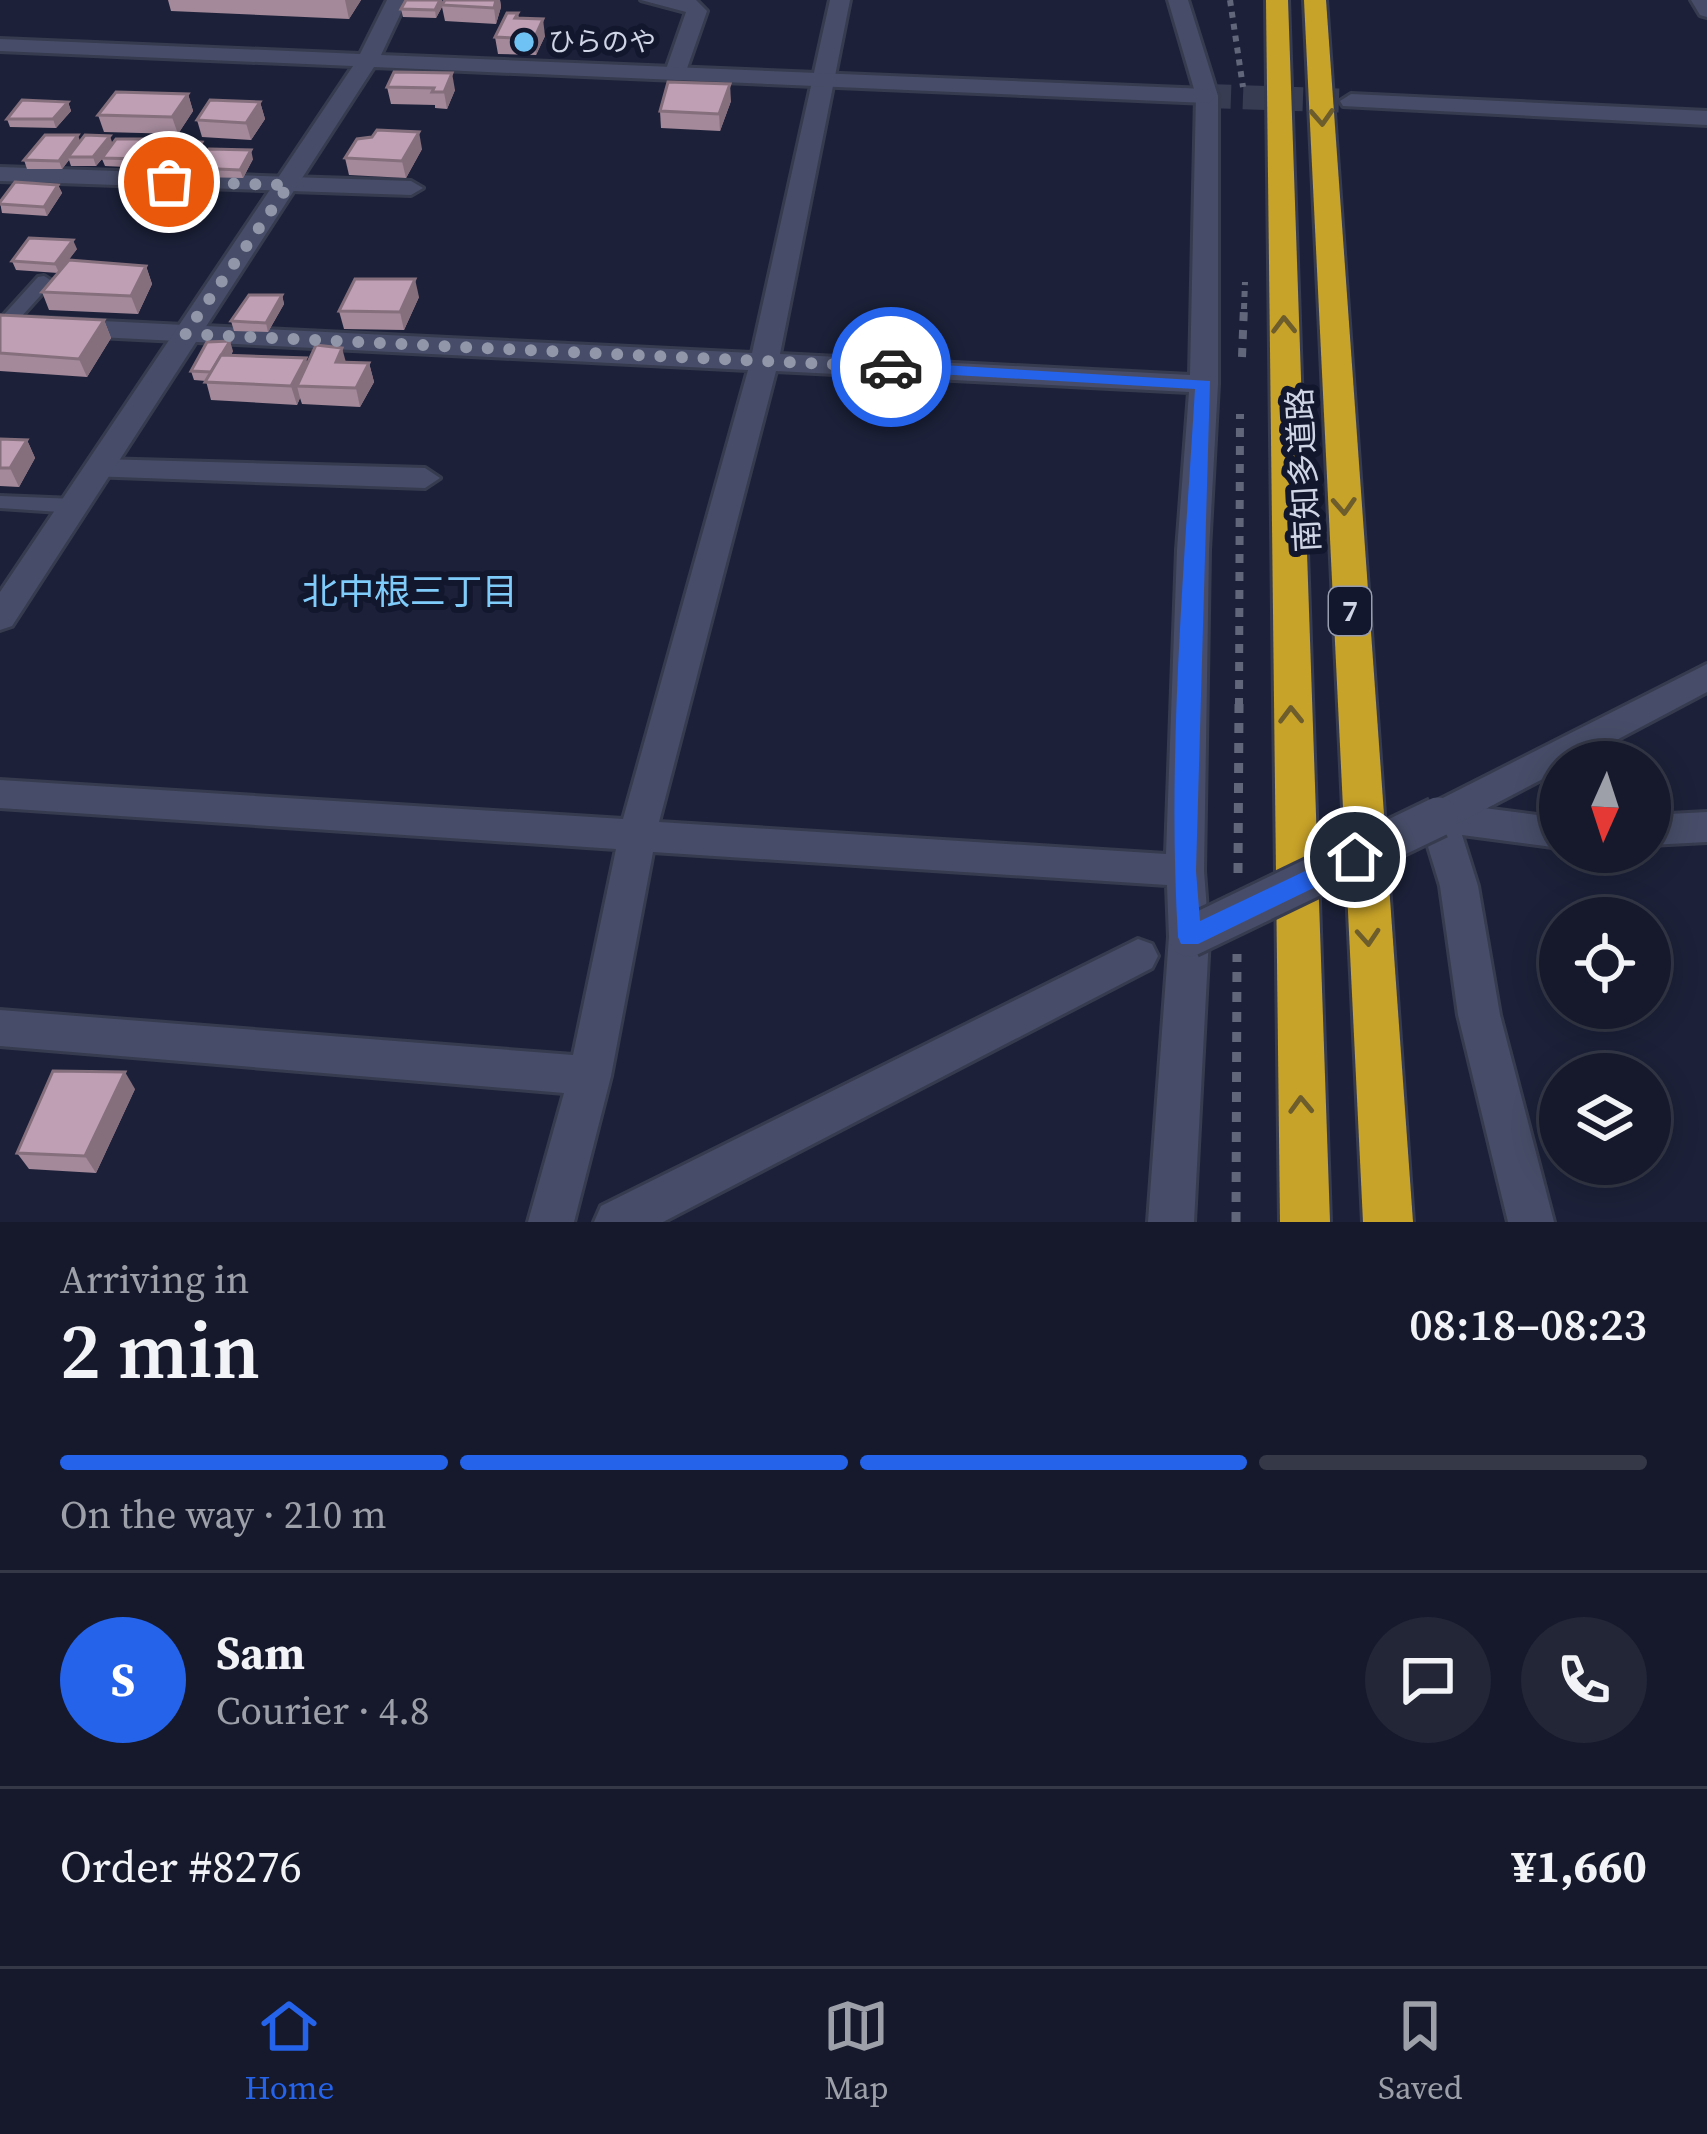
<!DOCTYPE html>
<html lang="en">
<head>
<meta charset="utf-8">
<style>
  body { margin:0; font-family:"Source Serif 4","Noto Sans JP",serif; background:#222637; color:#f1f3f6; height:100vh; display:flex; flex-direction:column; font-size:45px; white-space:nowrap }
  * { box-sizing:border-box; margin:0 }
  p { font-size:39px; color:#9da0a9 }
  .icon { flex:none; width:66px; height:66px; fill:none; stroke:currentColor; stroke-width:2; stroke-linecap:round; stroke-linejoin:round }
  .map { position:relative; height:1222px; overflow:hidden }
  .details { display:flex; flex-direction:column; background:#15192b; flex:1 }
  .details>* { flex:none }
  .needle { width:78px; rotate:183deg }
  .fabs { position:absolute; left:1539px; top:741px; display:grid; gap:24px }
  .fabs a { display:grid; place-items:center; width:132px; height:132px; border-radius:50%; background:#15192b; box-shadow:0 6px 30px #0003,0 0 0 3px #343847; font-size:60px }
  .pin { position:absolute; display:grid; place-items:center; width:102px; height:102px; color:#fff; margin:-51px; border:6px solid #fff; border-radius:50%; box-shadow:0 3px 12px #0007 }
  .courier { position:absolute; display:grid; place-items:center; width:120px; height:120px; margin:-60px; border:9px solid #2563eb; border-radius:50%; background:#fff; color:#222; box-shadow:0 3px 15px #0007 }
  .headline em { font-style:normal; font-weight:600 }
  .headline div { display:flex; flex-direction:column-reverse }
  .headline { display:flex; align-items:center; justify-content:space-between; height:204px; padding:0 60px }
  h1 { font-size:78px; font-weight:600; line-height:90px }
  .bar { display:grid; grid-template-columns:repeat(4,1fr); gap:18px 12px; align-content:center; height:144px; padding:0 60px }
  .bar i { height:15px; border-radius:9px; background:#343847 }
  .bar .current { background:#2563eb }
  .bar p { grid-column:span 4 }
  .line { display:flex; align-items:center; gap:30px; padding:0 60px; border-top:3px solid #343847 }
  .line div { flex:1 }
  .round { display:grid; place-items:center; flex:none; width:126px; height:126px; border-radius:63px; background:#222637 }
  .tab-bar { display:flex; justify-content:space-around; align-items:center; height:168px; border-top:3px solid #343847; background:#15192b; font-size:33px; color:#9da0a9 }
  .tab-bar a { display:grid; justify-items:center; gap:6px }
  .tab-bar .current { color:#2563eb }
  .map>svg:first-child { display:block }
</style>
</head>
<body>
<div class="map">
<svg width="1707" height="1222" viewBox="0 0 1707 1222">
  <rect width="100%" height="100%" fill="#1c2139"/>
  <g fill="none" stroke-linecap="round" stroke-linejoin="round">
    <path stroke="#373c53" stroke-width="24" stroke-dasharray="24 12" stroke-linecap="butt" d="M 1207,96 L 1351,101"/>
    <g stroke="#373b4f" stroke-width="6">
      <g id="service">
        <path d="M 44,276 L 52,281 L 50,285 L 11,328 L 0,328 L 0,319 L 38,277 Z"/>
        <path d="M 0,496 L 75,499 L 85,506 L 75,513 L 0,508 Z"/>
      </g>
    </g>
    <g stroke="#373b4f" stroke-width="6">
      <g id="minor">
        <path d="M 641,0 L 696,0 L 707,11 L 684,77 L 676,79 L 665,72 L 686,12 Z"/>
        <path d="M 830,0 L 850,0 L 780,354 L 1190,375 L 1196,96 L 1168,0 L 1188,0 L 1218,96 L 1218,384 L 1209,550 L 1204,871 L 1209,937 L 1194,1222 L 1148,1222 L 1169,937 L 1167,885 L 653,852 L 611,1076 L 574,1222 L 528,1222 L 564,1093 L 0,1046 L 0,1010 L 573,1055 L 616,849 L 0,808 L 0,780 L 623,819 L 748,370 L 0,332 L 0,316 L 752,353 ZM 776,371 L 1189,392 L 1177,550 L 1166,854 L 659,822 Z"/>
        <path d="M 1691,0 L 1707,0 L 1707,17 L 1700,15 Z"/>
        <path d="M 0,167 L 411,181 L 423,188 L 411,195 L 0,181 Z"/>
        <path d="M 100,459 L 425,468 L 440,478 L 425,488 L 89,476 L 85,469 Z"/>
        <path d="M 1438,802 L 1560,818 L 1560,848 L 1462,835 L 1478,886 L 1500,1015 L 1554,1222 L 1508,1222 L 1458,1015 L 1440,886 L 1419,817 L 1425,807 Z"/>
        <path d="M 1707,812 L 1707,842 L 1650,845 L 1650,815 Z"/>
      </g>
    </g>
    <g stroke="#373b4f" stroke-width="6">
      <g id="tertiary">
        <path d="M 387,0 L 407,0 L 381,55 L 1207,89 L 1218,96 L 1207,103 L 374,67 L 12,626 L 0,630 L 0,592 L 353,66 L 0,51 L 0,39 L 360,54 Z"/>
        <path d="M 1351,94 L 1707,111 L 1707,125 L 1343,106 L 1340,101 Z"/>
        <path d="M 1707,664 L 1707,692 L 1575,762 L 1560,762 L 1560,770 L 1451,827 L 1438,832 L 1425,827 L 1419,817 L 1425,807 Z"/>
        <path d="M 1138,939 L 1152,944 L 1158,956 L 1152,968 L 663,1222 L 594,1222 L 601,1206 Z"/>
      </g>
    </g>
    <g stroke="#373b4f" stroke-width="6">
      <g id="motorway">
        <path d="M 1266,0 L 1288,0 L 1330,1222 L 1280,1222 Z"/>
        <path d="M 1304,0 L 1326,0 L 1413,1222 L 1363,1222 Z"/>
      </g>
    </g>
    <g stroke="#61667b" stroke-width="6" stroke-dasharray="6 6" stroke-linecap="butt">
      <path d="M 1230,0 L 1243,87"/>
      <path d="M 1244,309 L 1245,282"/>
    </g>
    <g stroke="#61667b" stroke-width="8" stroke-dasharray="9 9" stroke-linecap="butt">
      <path d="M 1242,357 L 1244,306"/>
      <path d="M 1239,707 L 1240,414"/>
    </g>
    <g stroke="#61667b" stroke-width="9" stroke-dasharray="10 10" stroke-linecap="butt">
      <path d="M 1238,873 L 1239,704"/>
      <path d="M 1236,1222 L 1237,954"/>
    </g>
    <use href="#service" fill="#474d68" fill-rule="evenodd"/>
    <use href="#minor" fill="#474d68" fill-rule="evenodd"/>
    <use href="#tertiary" fill="#474d68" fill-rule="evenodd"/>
    <use href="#motorway" fill="#c8a329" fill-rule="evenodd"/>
    <g stroke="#373b4f" stroke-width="45" stroke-linecap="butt">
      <path id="tertiary-bridge" d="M 1189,937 L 1438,817"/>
    </g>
    <use href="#tertiary-bridge" stroke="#474d68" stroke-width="39"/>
  </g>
  <g fill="#a3899a">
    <path d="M 168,0 L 361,0 L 349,19 L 171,11 Z"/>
    <path d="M 406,0 L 442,0 L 443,3 L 445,0 L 500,0 L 501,7 L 496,24 L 445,21 L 442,7 L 436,18 L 403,17 L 401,9 Z"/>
    <path d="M 518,13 L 519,19 L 545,36 L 536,55 L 498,54 L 495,37 Z"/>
    <path d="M 394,72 L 455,90 L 447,109 L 435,108 L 435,105 L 391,104 L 387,87 Z"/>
    <path d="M 188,94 L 193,111 L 178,134 L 104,132 L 98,115 Z"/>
    <path d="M 731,101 L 720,131 L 661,128 L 660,111 Z"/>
    <path d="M 68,102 L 71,111 L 56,128 L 10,127 L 7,119 Z"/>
    <path d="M 260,102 L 265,119 L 251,140 L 202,137 L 197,120 Z"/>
    <path d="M 80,141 L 113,143 L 159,148 L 147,168 L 105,166 L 102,159 L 96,166 L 71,166 L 69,160 L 62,169 L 27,169 L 24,160 Z"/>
    <path d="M 422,149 L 406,178 L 349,175 L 345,158 Z"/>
    <path d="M 205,151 L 194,172 L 155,171 L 152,162 Z"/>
    <path d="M 253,159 L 243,178 L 199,177 L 196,168 Z"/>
    <path d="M 58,185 L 62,193 L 47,216 L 2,213 L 0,202 Z"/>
    <path d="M 77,249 L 65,264 L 146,266 L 152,284 L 138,314 L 49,310 L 42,292 L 58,273 L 16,270 L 12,261 Z"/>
    <path d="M 282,295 L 284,304 L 268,332 L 234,331 L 231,321 Z"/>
    <path d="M 419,297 L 404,330 L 344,329 L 339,311 Z"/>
    <path d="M 0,315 L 104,320 L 111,338 L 87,377 L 0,371 Z"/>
    <path d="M 233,351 L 231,355 L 308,363 L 369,363 L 374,382 L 360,407 L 302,404 L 300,398 L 297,405 L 211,400 L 206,381 L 194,380 L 191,371 Z"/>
    <path d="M 0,439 L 27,440 L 35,458 L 19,487 L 0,486 Z"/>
    <path d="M 135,1089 L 96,1173 L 29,1169 L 17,1153 Z"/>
  </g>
  <g fill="#856f7d">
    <path d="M 345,0 L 361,0 L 349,19 Z"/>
    <path d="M 440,0 L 442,0 L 443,5 L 436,18 L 435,10 Z"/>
    <path d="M 496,0 L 500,0 L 501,7 L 496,24 L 494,8 Z"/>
    <path d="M 543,19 L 545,36 L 536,55 L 534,39 Z"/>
    <path d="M 452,73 L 455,90 L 447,109 L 444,92 Z"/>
    <path d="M 730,84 L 731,101 L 720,131 L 719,114 Z"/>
    <path d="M 188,94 L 193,111 L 178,134 L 172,117 Z"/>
    <path d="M 68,102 L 71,111 L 56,128 L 53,119 Z"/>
    <path d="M 260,102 L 265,119 L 251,140 L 246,123 Z"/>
    <path d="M 419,132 L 422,149 L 406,178 L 402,161 Z"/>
    <path d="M 78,135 L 81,144 L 68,157 L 69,160 L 62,169 L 59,161 Z"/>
    <path d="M 110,136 L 113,145 L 96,166 L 93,157 Z"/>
    <path d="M 156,139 L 159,148 L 147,168 L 144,159 Z"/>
    <path d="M 202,142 L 205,151 L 194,172 L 191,163 Z"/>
    <path d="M 251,150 L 253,159 L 243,178 L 240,170 Z"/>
    <path d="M 58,185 L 62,193 L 47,216 L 44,207 Z"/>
    <path d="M 73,240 L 77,249 L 59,273 L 55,264 Z"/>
    <path d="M 146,266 L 152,284 L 138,314 L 131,296 Z"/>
    <path d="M 415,279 L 419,297 L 404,330 L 400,312 Z"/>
    <path d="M 282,295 L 284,304 L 268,332 L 266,323 Z"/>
    <path d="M 104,320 L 111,338 L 87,377 L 79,359 Z"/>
    <path d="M 230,341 L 233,351 L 217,381 L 214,372 Z"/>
    <path d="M 342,348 L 347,366 L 336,362 Z"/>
    <path d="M 306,358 L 311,376 L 297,386 L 300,398 L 297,405 L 291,386 Z"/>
    <path d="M 369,363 L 374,382 L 360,407 L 356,388 Z"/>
    <path d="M 27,440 L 35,458 L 19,487 L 10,468 Z"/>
    <path d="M 125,1072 L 135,1089 L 96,1173 L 85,1156 Z"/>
  </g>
  <g fill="#be9fb3" stroke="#856f7d" stroke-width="3">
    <path d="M 406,0 L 440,0 L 435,10 L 401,9 Z"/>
    <path d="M 445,0 L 496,0 L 494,8 L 442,5 Z"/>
    <path d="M 507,13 L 518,13 L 515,18 L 543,19 L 534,39 L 495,37 Z"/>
    <path d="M 394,72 L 452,73 L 444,92 L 432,92 L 434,88 L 387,87 Z"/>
    <path d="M 668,82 L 730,84 L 719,114 L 660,111 Z"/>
    <path d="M 116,92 L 188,94 L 172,117 L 98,115 Z"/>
    <path d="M 22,100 L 68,102 L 53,119 L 7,119 Z"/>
    <path d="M 210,100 L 260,102 L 246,123 L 197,120 Z"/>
    <path d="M 377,130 L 419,132 L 402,161 L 345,158 L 357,139 L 372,137 Z"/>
    <path d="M 45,135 L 78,135 L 59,161 L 24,160 Z"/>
    <path d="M 85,135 L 110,136 L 93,157 L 68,157 Z"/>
    <path d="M 116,139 L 156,139 L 144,159 L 102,158 Z"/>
    <path d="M 166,140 L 202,142 L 191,163 L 152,162 Z"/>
    <path d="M 209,149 L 251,150 L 240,170 L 196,168 Z"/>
    <path d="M 15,182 L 58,185 L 44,207 L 0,204 L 0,202 Z"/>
    <path d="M 29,238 L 73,240 L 55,264 L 12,261 Z"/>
    <path d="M 69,260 L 146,266 L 131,296 L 42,292 Z"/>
    <path d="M 355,279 L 415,279 L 400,312 L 339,311 Z"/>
    <path d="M 249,295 L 282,295 L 266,323 L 231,321 Z"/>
    <path d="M 0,315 L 104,320 L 79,359 L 0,353 Z"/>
    <path d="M 230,341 L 211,372 L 191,371 L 207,342 Z"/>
    <path d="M 316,345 L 342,348 L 336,362 L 369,363 L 356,388 L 297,386 Z"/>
    <path d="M 221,355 L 306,358 L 291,386 L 205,382 Z"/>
    <path d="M 0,439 L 27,440 L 10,468 L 0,468 Z"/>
    <path d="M 53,1071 L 125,1072 L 85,1156 L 17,1153 Z"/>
  </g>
  <defs><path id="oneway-chevron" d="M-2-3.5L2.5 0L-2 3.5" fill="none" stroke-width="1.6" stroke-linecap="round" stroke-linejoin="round" transform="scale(3)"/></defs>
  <g stroke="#6e5d2c">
    <use href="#oneway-chevron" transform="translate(1322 117) rotate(87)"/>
    <use href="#oneway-chevron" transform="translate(1284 325) rotate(-91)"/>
    <use href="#oneway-chevron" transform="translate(1344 506) rotate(87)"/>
    <use href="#oneway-chevron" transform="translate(1291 715) rotate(-91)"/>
    <use href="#oneway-chevron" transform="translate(1368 937) rotate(86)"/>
    <use href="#oneway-chevron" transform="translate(1301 1105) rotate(-92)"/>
  </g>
  <path fill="#2563eb" d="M 891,362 L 1210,381 L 1196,871 L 1200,921 L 1347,851 L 1363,851 L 1363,864 L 1198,944 L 1181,944 L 1178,937 C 1167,756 1184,571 1195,389 L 885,371 L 883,367 Z"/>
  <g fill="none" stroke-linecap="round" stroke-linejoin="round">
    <path stroke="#9196a9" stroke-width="12" stroke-dasharray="0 21.6" d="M 169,182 L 289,185 L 185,334 L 891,367"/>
  </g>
  <circle fill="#6fc2f4" stroke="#13172e" stroke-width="4.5" cx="524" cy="42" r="12"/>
  <g text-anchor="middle" stroke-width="12" stroke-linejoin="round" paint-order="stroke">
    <g font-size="27" fill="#d0d5e5" stroke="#13172e" text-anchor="start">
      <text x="548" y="51">ひらのや</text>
    </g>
    <rect fill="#13172e" stroke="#979cae" stroke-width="3" x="1329" y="587" width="42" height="48" rx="9"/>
    <g font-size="30" font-weight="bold" fill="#d0d5e5">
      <text x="1350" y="621">7</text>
    </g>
    <g font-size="33" fill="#d0d5e5" stroke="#13172e">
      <text transform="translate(1303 470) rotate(-93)" y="12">南知多道路</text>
    </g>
    <g font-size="36" fill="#7fcbf9" stroke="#13172e">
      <text x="410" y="604">北中根三丁目</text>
    </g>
  </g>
</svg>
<div class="fabs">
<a><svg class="needle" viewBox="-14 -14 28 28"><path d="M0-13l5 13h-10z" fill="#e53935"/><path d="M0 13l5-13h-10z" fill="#9da0a9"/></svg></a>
<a><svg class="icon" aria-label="locate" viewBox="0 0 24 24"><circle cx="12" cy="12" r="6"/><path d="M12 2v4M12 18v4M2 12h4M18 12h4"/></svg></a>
<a><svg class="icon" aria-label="layers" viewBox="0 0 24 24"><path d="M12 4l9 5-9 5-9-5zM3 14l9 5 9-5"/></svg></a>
</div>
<div class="pin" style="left:169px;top:182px;background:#ea580c"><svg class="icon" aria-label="bag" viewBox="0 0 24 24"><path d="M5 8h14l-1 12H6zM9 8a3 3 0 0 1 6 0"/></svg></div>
<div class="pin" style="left:1355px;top:857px;background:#1f2937"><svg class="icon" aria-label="home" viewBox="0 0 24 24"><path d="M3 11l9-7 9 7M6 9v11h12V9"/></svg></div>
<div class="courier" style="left:891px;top:367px"><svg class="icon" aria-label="car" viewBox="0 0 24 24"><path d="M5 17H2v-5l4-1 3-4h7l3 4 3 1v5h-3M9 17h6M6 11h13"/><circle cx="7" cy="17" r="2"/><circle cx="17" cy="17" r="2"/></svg></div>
</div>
<section class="details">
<div class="headline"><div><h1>2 min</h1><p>Arriving in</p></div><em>08:18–08:23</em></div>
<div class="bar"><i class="current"></i><i class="current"></i><i class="current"></i><i></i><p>On the way · 210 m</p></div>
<div class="line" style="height:216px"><b class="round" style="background:#2563eb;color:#fff">S</b><div><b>Sam</b><p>Courier · 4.8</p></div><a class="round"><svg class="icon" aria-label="chat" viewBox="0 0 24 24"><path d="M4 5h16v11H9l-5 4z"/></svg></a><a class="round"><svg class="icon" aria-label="phone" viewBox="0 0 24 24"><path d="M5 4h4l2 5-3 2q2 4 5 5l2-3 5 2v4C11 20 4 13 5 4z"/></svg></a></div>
<div class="line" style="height:156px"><div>Order #8276</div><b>¥1,660</b></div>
</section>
<nav class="tab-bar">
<a class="current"><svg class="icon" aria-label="home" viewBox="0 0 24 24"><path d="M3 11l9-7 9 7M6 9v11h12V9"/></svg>Home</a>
<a><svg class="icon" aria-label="map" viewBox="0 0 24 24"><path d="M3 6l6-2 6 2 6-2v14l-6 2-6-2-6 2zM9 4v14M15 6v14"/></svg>Map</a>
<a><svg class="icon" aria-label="saved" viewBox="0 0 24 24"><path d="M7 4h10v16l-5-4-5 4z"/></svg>Saved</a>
</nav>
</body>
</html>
